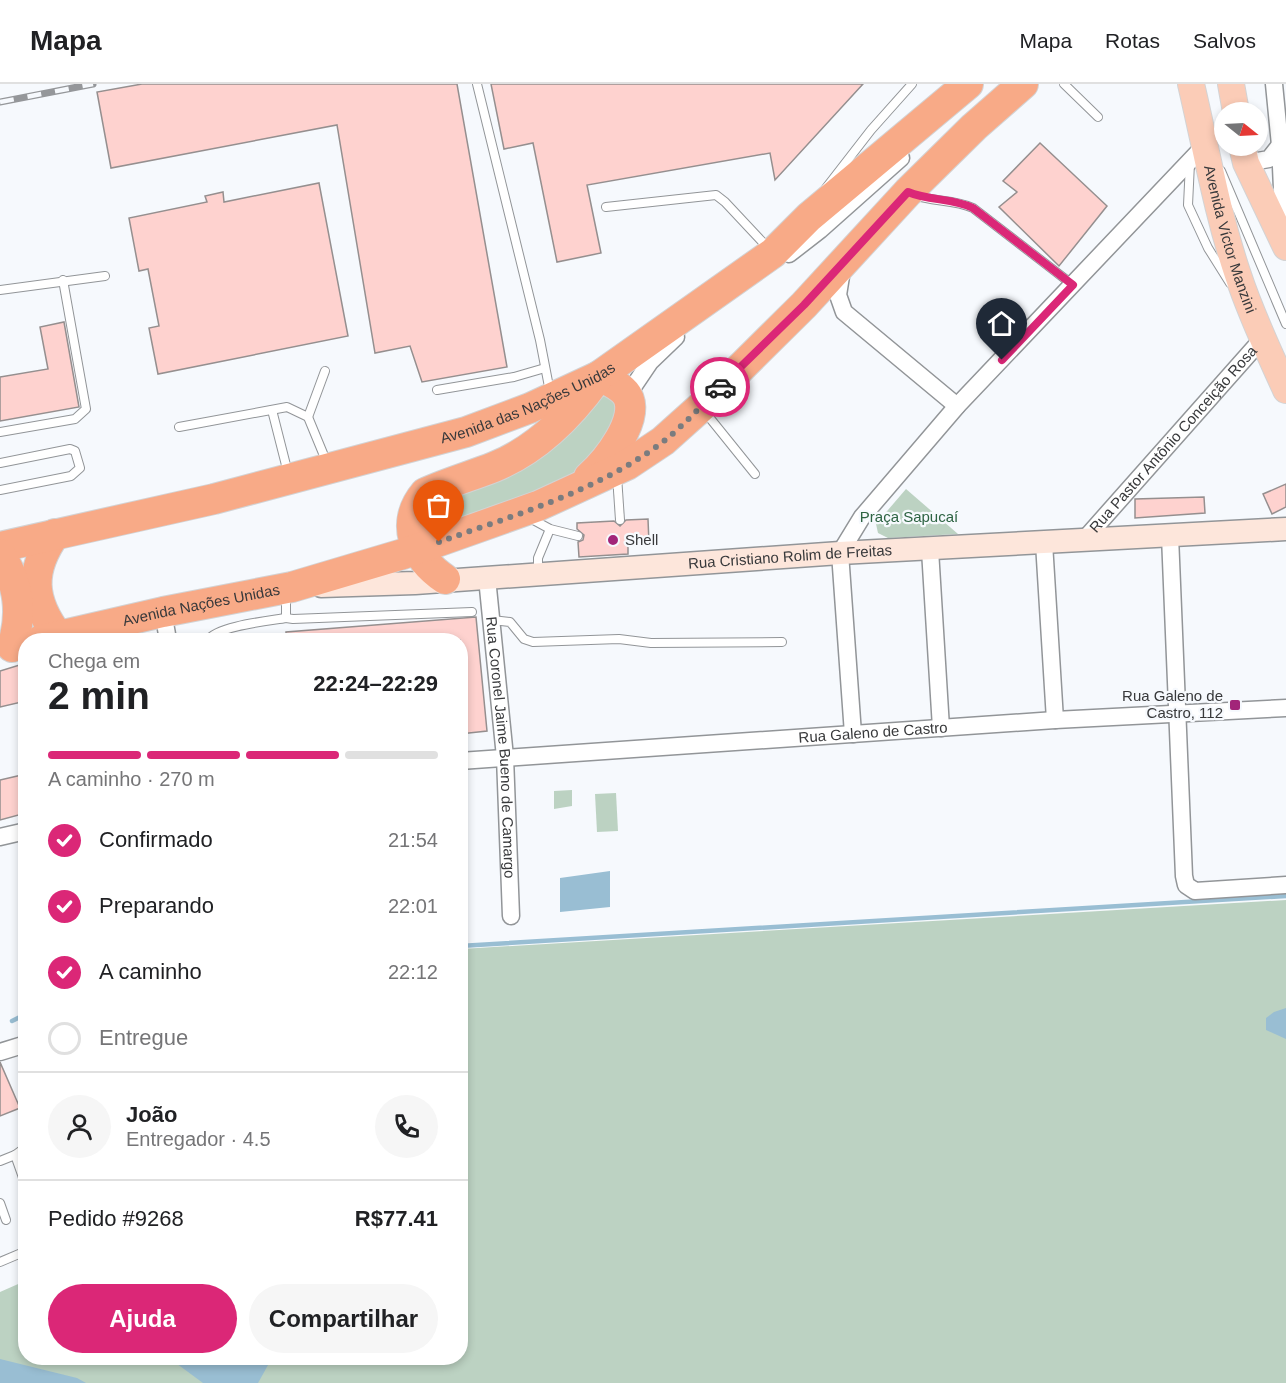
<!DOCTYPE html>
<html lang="pt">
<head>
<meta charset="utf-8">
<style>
  body { margin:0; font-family:Arial,sans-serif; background:#f6f6f6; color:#202124; height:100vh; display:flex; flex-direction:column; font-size:22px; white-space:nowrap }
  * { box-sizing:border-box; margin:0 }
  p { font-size:20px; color:#757577 }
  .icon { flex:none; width:33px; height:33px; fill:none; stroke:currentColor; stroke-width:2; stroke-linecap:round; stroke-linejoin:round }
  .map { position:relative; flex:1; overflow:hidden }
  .side { position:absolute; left:18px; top:549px; width:450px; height:732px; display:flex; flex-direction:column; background:#fff; border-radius:24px; box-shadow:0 3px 9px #0003 }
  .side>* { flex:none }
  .needle { width:39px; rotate:108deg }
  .tools { position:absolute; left:1214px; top:18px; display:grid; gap:12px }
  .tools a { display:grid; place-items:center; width:54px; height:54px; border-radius:50%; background:#fff; box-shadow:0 3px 9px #0003; font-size:30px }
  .pin { position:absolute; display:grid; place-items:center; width:51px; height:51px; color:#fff; margin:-62px -26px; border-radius:50% 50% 50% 0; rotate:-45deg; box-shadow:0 0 6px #0007 }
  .pin .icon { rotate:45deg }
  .courier { position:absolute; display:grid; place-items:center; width:60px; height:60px; margin:-30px; border:4px solid #db2777; border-radius:50%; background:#fff; color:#222; box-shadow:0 2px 8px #0007 }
  .headline em { font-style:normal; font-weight:700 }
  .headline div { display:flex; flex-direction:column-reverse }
  .headline { display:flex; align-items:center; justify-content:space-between; height:102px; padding:0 30px }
  h1 { font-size:39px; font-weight:700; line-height:45px }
  .bar { display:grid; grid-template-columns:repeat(4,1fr); gap:9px 6px; align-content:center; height:72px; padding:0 30px }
  .bar i { height:8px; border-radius:4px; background:#e0e0e0 }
  .bar .current { background:#db2777 }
  .bar p { grid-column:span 4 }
  .line { display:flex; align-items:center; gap:15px; padding:0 30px; border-top:2px solid #e0e0e0 }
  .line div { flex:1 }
  .round { display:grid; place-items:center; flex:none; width:63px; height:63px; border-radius:32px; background:#f6f6f6 }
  ol { padding:0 30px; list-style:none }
  li { display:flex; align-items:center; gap:18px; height:66px }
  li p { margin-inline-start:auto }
  li .icon { padding:6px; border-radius:50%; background:#db2777; color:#fff; stroke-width:4 }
  li:last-child { color:#757577 }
  li i { width:33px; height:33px; border:3px solid #e0e0e0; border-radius:50% }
  .action { display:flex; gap:12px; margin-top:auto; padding:12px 30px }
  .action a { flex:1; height:69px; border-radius:36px; background:#db2777; color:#fff; font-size:24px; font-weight:700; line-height:69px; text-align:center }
  .action a+a { background:#f6f6f6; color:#202124 }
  header { display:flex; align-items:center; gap:36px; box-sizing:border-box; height:84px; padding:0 30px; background:#fff; border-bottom:2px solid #e0e0e0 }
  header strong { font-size:28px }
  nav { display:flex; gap:33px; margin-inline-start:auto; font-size:21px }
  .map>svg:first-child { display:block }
</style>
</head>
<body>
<header>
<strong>Mapa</strong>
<nav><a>Mapa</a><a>Rotas</a><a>Salvos</a></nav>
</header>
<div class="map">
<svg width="1286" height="1299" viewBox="0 0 1286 1299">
  <rect width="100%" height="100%" fill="#f6f9fd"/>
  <g fill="#bcd2c2">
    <path d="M 607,310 L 611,311 L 621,330 L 584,383 L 551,401 L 449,441 L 435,436 L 435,429 L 440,419 Z"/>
    <path d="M 906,405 L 958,450 L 888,454 L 878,449 L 876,440 Z"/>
    <path d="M 572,706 L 572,722 L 554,725 L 554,707 Z"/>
    <path d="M 616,709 L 618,747 L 597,748 L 595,710 Z"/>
    <path d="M 1286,816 L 1286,1299 L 0,1299 L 0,1208 L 25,1197 L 26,1274 L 460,1274 L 461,865 Z"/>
  </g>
  <g fill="#99bed3">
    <path d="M 610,787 L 610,823 L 560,828 L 560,794 Z"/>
    <path d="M 1286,924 L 1286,955 L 1266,946 L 1266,934 L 1274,928 Z"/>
    <path d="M 169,1274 L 272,1274 L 258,1299 L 203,1299 Z"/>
    <path d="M 0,1275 L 77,1294 L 86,1299 L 0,1299 Z"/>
  </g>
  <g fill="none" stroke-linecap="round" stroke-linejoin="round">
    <g stroke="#99bed3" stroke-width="4.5">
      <path d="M 460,862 L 1286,812"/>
      <path d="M 12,937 L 26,930"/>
    </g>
  </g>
  <g fill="#fed2cf" stroke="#958f8f" stroke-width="1.5">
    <path d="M 142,0 L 457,0 L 507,283 L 422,298 L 410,262 L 375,269 L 337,41 L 111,84 L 97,8 Z"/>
    <path d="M 491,0 L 863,0 L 775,96 L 770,69 L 587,101 L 601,169 L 557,178 L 533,59 L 504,65 Z"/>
    <path d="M 1040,59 L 1107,122 L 1059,182 L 999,123 L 1017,108 L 1003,97 Z"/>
    <path d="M 319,99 L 348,252 L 158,290 L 149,244 L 159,242 L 148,185 L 139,187 L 129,134 L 207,118 L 205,112 L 223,108 L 224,118 Z"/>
    <path d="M 64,238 L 79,323 L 0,337 L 0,293 L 48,285 L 40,243 Z"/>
    <path d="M 1286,400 L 1286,423 L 1272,430 L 1263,410 Z"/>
    <path d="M 1204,413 L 1205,429 L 1135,434 L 1135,415 Z"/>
    <path d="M 648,435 L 649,460 L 628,461 L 628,470 L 579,473 L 578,458 L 583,456 L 584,451 L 577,445 L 577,439 L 614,437 L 620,442 L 626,436 Z"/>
    <path d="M 476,533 L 487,647 L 460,650 L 460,556 L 286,556 L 286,548 Z"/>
    <path d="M 26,579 L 26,617 L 0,623 L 0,587 Z"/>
    <path d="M 26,690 L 26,729 L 0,736 L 0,696 Z"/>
    <path d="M 0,978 L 20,1024 L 0,1032 Z"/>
  </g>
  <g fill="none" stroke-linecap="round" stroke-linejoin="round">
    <g stroke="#929598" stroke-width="10">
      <g id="lane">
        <path d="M 477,0 L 540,256 L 550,308"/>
        <path d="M 1064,0 L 1098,33"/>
        <path d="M 1190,79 L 1188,121 L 1208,164 L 1230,199"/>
        <path d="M 1221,87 L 1286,240"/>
        <path d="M 826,104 L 871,46 L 912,0"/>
        <path d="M 914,111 C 933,118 954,115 973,124 L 1073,201"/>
        <path d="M 606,123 L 716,111 L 725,118 L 770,166"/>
        <path d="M 0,206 L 105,192"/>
        <path d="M 437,306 L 514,293 L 545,284"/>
        <path d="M 272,326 L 288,389"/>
        <path d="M 705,328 L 755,390"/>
        <path d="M 308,333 L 325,287"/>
        <path d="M 179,343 L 287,323 L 308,333 L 327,379"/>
        <path d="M 0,348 L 75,335 L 86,325 L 63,196"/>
        <path d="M 0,379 L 70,365 L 75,367 L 80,384 L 71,392 L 0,406"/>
        <path d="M 617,392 L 620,436"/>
        <path d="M 528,433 L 550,445 L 578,452"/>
        <path d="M 538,490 L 538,474 L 550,445"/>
        <path d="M 286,511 L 286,534 L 293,535 L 472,528"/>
        <path d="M 492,536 L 510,538 L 524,555 L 533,558 L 619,555 L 651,559 L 782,558"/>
        <path d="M 208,556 C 217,542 268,537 286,534"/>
        <path d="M 15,1071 L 26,1102"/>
        <path d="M 0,1077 L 15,1071 L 26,1063"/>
        <path d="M 0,1119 L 6,1136"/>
        <path d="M 0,1178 L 26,1167"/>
      </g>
    </g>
    <g stroke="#929598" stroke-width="19">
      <g id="street">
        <path d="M 1274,0 L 1280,61 L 1284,149"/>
        <path d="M 1246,79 L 1269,75 L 1280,61"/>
        <path d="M 789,170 L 820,146 L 901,74"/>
        <path d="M 842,186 L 838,211 L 844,228 L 957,322"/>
        <path d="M 627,312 L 650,278 L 676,253"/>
        <path d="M 1170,452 L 1184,792 L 1186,801 L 1195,807 L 1286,801"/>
        <path id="s1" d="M 1083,457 L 1263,254"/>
        <path d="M 1044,459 L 1055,636"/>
        <path d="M 930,466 L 941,644"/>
        <path id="s2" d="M 487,494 L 505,673 L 511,832"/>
        <path d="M 163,528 L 168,556"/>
        <path d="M 853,650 L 840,469 L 862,433 L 957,322 L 1205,61"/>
        <path id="s3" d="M 460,677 L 1055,636 L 1286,624"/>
        <path d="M 0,753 L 26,747"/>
        <path d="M 0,968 L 26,960"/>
      </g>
    </g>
    <g stroke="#929598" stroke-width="25">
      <g id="secondary">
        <path id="s4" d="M 321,502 L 415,499 L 840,469 L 1286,445"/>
      </g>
    </g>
    <g stroke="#d3d3d4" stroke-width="28">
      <g id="primary">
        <path id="s5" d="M 1191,0 C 1206,64 1217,129 1238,191 C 1251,231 1269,268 1286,306"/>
        <path d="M 1231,0 L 1236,28"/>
        <path d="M 1242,62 L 1246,79 L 1286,163"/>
      </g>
    </g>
    <g stroke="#d3d3d4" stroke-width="32">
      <g id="highway">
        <path d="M 589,393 C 606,378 641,335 627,311 C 621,302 609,297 599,292"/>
        <path d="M 55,450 C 29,487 31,516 58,552"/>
        <path id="s6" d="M 0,463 L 214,415 L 466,348 L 530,324 L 599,292 L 773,169 L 809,133 L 968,0"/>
        <path d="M 0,470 C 19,500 23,530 12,563"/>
        <path d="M 445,495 C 415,475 399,440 425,409 C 447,399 471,392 494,383 C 536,366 570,332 596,296"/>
        <path id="s7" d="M 41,556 L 163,528 L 292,503 L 403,470 L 538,422 L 627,381 L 663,357 L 701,323 L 804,221 L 908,108 L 974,43 L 1023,0"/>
      </g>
    </g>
    <use href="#lane" stroke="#fff" stroke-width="8"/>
    <use href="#street" stroke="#fff" stroke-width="16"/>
    <use href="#secondary" stroke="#fde6db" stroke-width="22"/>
    <use href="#primary" stroke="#fbccb7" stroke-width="26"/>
    <use href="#highway" stroke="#f8aa87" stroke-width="30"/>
    <g stroke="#95979a" stroke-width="7">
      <path id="rail" d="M 0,18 L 93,0"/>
    </g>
    <use href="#rail" stroke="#f6f9fd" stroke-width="4.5" stroke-dasharray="14" stroke-linecap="butt"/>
  </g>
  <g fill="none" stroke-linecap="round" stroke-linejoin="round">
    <path stroke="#7a7c7f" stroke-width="6" stroke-dasharray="0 10.8" d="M 439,458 C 514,431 599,407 664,357 C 684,341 702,321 720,303"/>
    <path stroke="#db2777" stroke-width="8" d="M 720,303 L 804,221 L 908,108 C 929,117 953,114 973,124 L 1073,201 L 1002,276"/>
  </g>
  <g fill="#a22579" stroke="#f6f9fd" stroke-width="2">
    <circle cx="613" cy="456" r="6"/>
    <rect x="1229" y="615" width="12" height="12" rx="3"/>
  </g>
  <g text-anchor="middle" stroke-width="4.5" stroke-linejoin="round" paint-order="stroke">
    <g font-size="15" fill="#38393b" stroke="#f6f9fd">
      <text dy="5" stroke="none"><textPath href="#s5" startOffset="160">Avenida Víctor Manzini</textPath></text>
      <text dy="5" stroke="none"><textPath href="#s6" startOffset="548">Avenida das Nações Unidas</textPath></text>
      <text dy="5" stroke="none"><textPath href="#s1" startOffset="136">Rua Pastor Antônio Conceição Rosa</textPath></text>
      <text dy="5" stroke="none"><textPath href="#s4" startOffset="470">Rua Cristiano Rolim de Freitas</textPath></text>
      <text dy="5" stroke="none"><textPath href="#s7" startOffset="164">Avenida Nações Unidas</textPath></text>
      <text dy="5" stroke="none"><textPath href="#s3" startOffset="414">Rua Galeno de Castro</textPath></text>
      <text dy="5" stroke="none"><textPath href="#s2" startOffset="170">Rua Coronel Jaime Bueno de Camargo</textPath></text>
    </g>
    <g font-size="15" fill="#2d6342" stroke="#f6f9fd">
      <text x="909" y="438">Praça Sapucaí</text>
    </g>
    <g font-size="15" fill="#38393b" stroke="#f6f9fd" text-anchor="start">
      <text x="625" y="461">Shell</text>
      <text x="1223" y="617" text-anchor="end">Rua Galeno de<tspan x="1223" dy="17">Castro, 112</tspan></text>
    </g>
  </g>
</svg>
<div class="tools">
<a><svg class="needle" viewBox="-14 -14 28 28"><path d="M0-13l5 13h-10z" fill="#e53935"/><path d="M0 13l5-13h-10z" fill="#757577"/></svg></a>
</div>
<div class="pin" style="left:439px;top:458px;background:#ea580c"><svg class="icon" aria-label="bag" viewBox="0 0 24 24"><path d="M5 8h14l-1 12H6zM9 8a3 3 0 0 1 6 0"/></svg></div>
<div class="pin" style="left:1002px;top:276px;background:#1f2937"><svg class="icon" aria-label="home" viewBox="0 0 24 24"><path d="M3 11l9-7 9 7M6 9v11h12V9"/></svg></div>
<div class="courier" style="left:720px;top:303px"><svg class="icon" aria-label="car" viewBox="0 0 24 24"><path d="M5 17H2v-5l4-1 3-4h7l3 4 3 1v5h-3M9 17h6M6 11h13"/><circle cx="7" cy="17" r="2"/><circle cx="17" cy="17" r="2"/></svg></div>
<section class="side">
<div class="headline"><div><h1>2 min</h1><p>Chega em</p></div><em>22:24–22:29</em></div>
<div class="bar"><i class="current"></i><i class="current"></i><i class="current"></i><i></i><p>A caminho · 270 m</p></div>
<ol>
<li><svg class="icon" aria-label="check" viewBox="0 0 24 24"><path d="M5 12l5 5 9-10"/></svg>Confirmado<p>21:54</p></li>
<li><svg class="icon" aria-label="check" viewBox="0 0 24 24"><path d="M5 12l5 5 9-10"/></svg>Preparando<p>22:01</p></li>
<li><svg class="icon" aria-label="check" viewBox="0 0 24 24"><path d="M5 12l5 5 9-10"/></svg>A caminho<p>22:12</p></li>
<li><i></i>Entregue</li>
</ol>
<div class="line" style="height:108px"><a class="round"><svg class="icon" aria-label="person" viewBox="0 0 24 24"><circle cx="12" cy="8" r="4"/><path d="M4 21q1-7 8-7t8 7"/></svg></a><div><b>João</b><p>Entregador · 4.5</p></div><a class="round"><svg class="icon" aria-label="phone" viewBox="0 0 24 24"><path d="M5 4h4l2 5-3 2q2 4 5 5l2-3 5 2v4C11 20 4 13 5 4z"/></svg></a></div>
<div class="line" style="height:78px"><div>Pedido #9268</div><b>R$77.41</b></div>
<div class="action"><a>Ajuda</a><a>Compartilhar</a></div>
</section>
</div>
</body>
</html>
